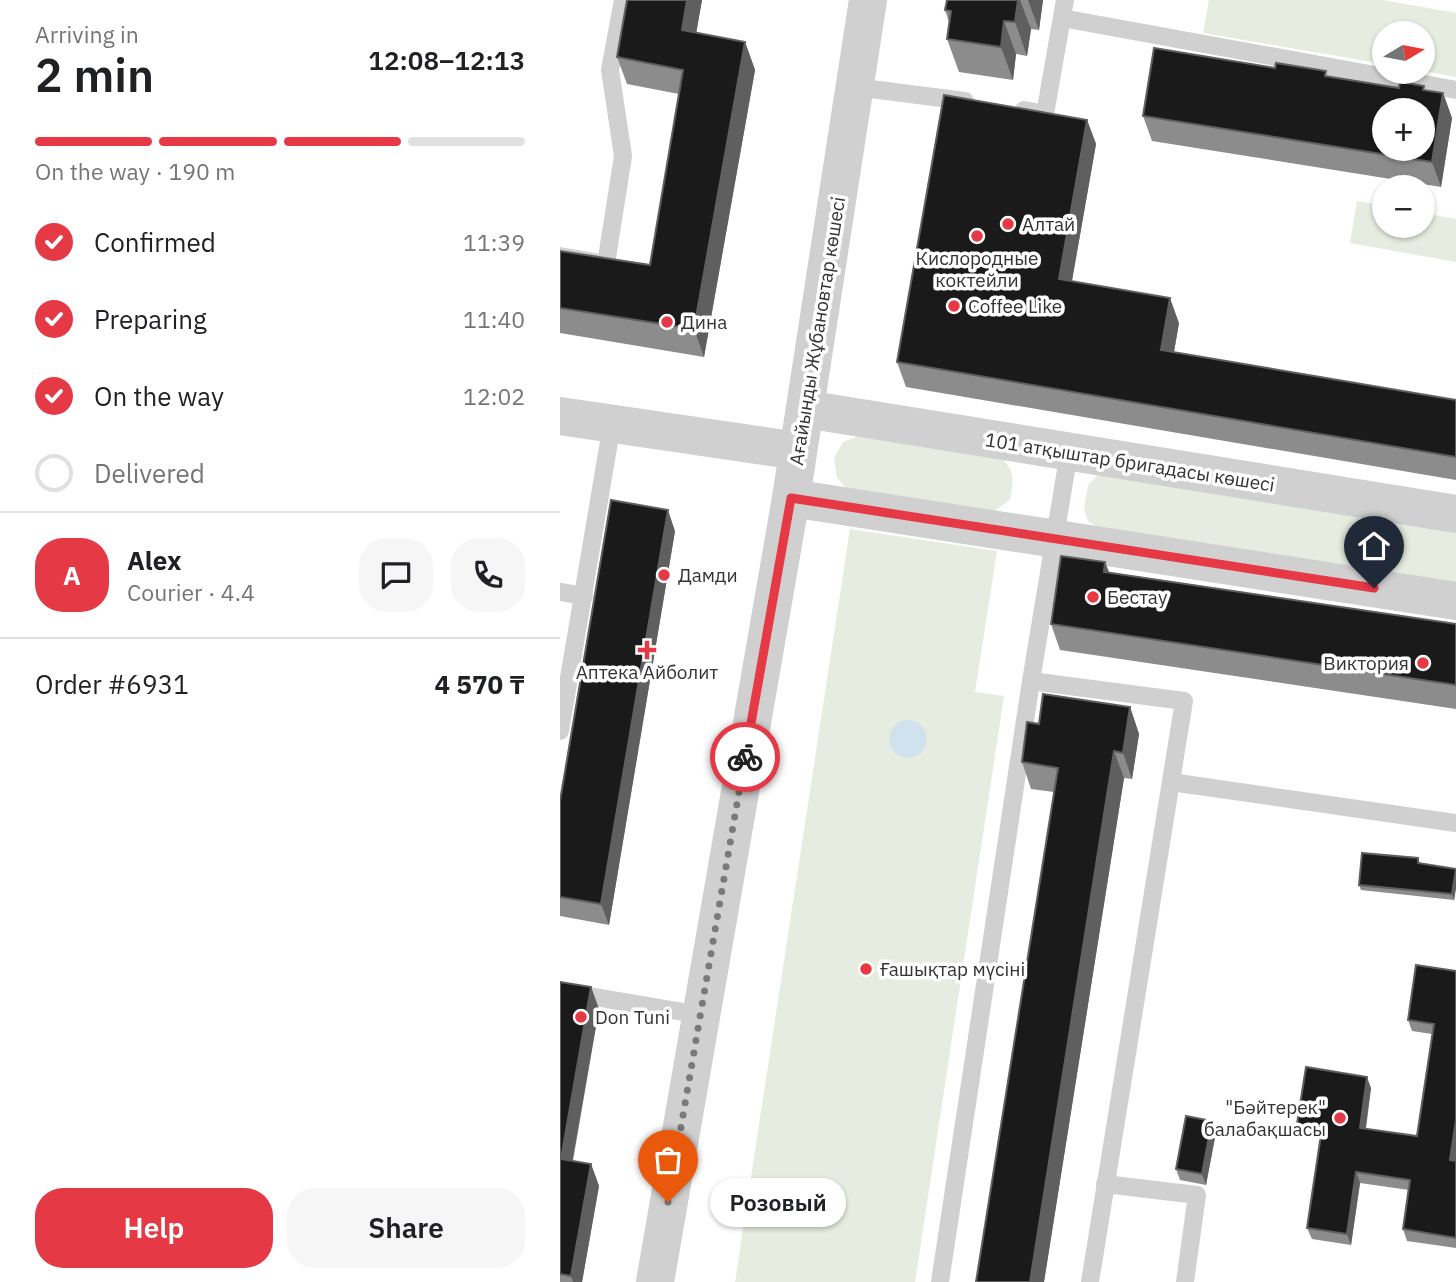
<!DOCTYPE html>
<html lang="en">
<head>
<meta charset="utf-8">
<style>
  body { margin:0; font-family:"IBM Plex Sans",sans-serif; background:#f6f6f6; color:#202124; height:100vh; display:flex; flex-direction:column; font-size:26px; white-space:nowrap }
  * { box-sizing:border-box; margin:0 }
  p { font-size:23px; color:#757577 }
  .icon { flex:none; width:38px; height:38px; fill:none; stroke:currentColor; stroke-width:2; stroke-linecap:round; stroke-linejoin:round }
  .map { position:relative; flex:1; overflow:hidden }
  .drawer { display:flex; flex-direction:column; background:#fff; width:560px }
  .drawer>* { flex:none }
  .needle { width:46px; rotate:80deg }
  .tools { position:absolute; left:812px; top:21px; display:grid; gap:14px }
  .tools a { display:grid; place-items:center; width:63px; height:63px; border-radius:50%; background:#fff; box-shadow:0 2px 5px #0004; font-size:35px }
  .pin { position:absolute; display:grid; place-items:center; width:60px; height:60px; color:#fff; margin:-72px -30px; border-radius:50% 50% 50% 0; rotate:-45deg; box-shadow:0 0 7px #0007 }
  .pin .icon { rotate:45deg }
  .courier { position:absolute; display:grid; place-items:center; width:70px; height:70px; margin:-35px; border:5px solid #e63946; border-radius:50%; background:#fff; color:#222; box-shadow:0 2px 9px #0007 }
  .bubble { position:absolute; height:49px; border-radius:24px; background:#fff; box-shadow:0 2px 5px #0004; font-size:23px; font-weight:600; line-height:49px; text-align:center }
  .headline em { font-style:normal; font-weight:600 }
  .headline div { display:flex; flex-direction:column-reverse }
  .headline { display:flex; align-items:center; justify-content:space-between; height:119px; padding:0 35px }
  h1 { font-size:46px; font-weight:600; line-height:52px }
  .bar { display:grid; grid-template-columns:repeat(4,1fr); gap:10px 7px; align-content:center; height:84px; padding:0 35px }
  .bar i { height:9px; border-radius:5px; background:#e0e0e0 }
  .bar .on { background:#e63946 }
  .bar p { grid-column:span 4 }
  .line { display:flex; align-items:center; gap:18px; padding:0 35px; border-top:2px solid #e0e0e0 }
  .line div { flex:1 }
  .round { display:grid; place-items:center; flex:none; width:74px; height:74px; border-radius:28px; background:#f6f6f6 }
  ol { padding:0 35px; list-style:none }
  li { display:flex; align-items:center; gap:21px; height:77px }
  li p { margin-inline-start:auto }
  li .icon { padding:7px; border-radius:50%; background:#e63946; color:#fff; stroke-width:4 }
  li:last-child { color:#757577 }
  li i { width:38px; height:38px; border:4px solid #e0e0e0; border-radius:50% }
  .cta { display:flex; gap:14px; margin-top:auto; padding:14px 35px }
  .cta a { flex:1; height:80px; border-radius:28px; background:#e63946; color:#fff; font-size:28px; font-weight:600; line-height:80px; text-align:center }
  .cta a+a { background:#f6f6f6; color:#202124 }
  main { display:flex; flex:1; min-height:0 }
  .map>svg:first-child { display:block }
</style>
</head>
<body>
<main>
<section class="drawer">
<div class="headline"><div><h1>2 min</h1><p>Arriving in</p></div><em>12:08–12:13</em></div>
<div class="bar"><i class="on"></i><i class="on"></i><i class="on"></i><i></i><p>On the way · 190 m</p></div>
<ol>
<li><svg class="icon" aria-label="check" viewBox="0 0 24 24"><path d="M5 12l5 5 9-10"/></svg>Confirmed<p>11:39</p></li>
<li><svg class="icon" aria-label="check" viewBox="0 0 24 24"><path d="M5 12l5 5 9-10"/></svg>Preparing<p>11:40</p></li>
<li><svg class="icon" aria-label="check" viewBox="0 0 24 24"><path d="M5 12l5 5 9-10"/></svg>On the way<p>12:02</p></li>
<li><i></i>Delivered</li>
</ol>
<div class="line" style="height:126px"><b class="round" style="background:#e63946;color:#fff">A</b><div><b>Alex</b><p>Courier · 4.4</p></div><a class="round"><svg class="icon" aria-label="chat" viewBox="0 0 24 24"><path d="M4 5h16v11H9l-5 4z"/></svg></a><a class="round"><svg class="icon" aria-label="phone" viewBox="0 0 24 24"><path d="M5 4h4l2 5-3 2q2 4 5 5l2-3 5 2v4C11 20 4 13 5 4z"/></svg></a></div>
<div class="line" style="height:91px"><div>Order #6931</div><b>4 570 ₸</b></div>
<div class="cta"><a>Help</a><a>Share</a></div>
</section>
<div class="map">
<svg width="896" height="1282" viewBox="0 0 896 1282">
  <rect width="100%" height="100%" fill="#fff"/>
  <g fill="#e6ecdf">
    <path d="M 649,0 L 823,0 L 896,13 L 896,77 L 863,71 L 863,33 L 824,33 L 824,64 L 643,33 Z"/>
    <path d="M 797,201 L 824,206 L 824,226 L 863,226 L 863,213 L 896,219 L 896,262 L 790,243 Z"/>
    <path d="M 301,435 L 440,457 C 456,471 453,480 450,500 L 431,513 L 290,492 L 277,478 L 274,458 L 283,442 Z"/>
    <path d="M 549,473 L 896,529 L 896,587 L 541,530 L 528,521 L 524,509 L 528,485 L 537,476 Z"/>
    <path d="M 290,529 L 437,551 L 415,692 L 444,696 L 355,1282 L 175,1282 Z"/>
  </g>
  <circle fill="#cfe2ee" cx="348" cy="739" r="19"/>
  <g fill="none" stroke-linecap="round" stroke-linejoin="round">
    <g stroke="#d0d0d0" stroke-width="18">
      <path d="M 502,18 L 896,90"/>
      <path d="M 295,87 L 405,101"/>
      <path d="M 464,110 L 485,114 L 505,0"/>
      <path d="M 0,256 L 46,264 L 63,156 L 50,70 L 63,0"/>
      <path d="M 0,592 L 24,596"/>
      <path d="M 471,681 L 624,701 L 530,1282"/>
      <path d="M 0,731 L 52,424"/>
      <path d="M 611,782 L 896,823"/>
      <path d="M 0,991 L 141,1015"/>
      <path d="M 545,1184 L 637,1195 L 625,1282"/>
      <path d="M 380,1282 L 471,681 L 509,452"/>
    </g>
    <g stroke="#d0d0d0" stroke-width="38">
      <path d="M 245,409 L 896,514"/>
      <path d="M 0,416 L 238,451"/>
      <path d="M 231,498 L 896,601"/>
      <path d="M 95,1282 L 231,498 L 308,0"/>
    </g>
  </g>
  <g fill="#8c8c8c">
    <path d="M 67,0 L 142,0 L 136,33 L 185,42 L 195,70 L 144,357 L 0,333 L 0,251 L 90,265 L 119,94 L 67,84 L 57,57 Z"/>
    <path d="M 387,0 L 483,0 L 479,30 L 471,29 L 467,56 L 456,54 L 453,80 L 399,72 L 387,39 L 389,22 L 385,10 Z"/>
    <path d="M 769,77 L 839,88 L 883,93 L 892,118 L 881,187 L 592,141 L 583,116 Z"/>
    <path d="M 527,120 L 536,144 L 512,281 L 619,323 L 614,352 L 896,400 L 896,480 L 346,387 L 337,362 Z"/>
    <path d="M 115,531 L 49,925 L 0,916 L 0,801 Z"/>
    <path d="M 545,562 L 549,572 L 896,624 L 896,709 L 500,650 L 491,624 Z"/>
    <path d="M 570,707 L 579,734 L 572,779 L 564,778 L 484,1282 L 416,1282 L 494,792 L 471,789 L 462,762 L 479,724 Z"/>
    <path d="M 858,858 L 860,863 L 896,869 L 896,888 L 894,900 L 801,890 L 799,885 Z"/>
    <path d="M 896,971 L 896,1248 L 847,1241 L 843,1229 L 849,1190 L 800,1183 L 791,1245 L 752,1239 L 747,1228 L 761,1138 L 741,1135 L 737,1124 L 811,1088 L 806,1129 L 857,1136 L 872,1034 L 852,1031 L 848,1020 Z"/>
    <path d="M 0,982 L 31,987 L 39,1009 L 13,1161 L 31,1164 L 39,1186 L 22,1282 L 0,1282 Z"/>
    <path d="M 652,1121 L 656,1132 L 646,1185 L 620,1180 L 616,1169 Z"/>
  </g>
  <g fill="#5f5f5f">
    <path d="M 127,0 L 142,0 L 132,57 L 122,30 Z"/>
    <path d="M 458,0 L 460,0 L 471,29 L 467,56 L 455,22 Z"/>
    <path d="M 468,0 L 483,0 L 479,30 Z"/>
    <path d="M 444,21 L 456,54 L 453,80 L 441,47 Z"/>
    <path d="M 185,42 L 195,70 L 144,357 L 134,329 Z"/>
    <path d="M 883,93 L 892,118 L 881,187 L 872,162 Z"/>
    <path d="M 527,120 L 536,144 L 508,303 L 499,279 Z"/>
    <path d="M 610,298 L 619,323 L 610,374 L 601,350 Z"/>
    <path d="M 108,510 L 115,531 L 49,925 L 41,904 Z"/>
    <path d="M 545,562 L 555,588 L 544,572 Z"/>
    <path d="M 570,707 L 579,734 L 572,779 L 563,753 Z"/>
    <path d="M 554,751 L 564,778 L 484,1282 L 470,1282 Z"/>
    <path d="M 896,869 L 896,888 L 894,900 L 892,894 Z"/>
    <path d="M 31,987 L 39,1009 L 9,1180 L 1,1159 Z"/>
    <path d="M 807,1077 L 811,1088 L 804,1139 L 800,1128 Z"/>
    <path d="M 896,1120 L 896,1160 L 894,1171 L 890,1160 Z"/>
    <path d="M 652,1121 L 656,1132 L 646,1185 L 642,1174 Z"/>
    <path d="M 31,1164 L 39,1186 L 22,1282 L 13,1282 L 11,1276 Z"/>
    <path d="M 796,1172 L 800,1183 L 791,1245 L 787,1234 Z"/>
  </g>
  <g fill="#1a1a1a" stroke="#5f5f5f" stroke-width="2" fill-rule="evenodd">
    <path d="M 67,0 L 127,0 L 122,30 L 185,42 L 134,329 L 0,308 L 0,251 L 90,265 L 123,70 L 57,57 Z"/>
    <path d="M 387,0 L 458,0 L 455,22 L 444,21 L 441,47 L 387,39 L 391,11 L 385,10 Z"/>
    <path d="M 594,48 L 715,68 L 716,63 L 766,71 L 765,76 L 839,88 L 840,82 L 864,86 L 863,90 L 883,93 L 872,162 L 583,116 ZM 824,110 L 863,110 L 863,149 L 824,149 Z"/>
    <path d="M 384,95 L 527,120 L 499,279 L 610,298 L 601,350 L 896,400 L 896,457 L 337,362 Z"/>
    <path d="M 51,500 L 108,510 L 41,904 L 0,897 L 0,801 Z"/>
    <path d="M 501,556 L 545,562 L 544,572 L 896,624 L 896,685 L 491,624 Z"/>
    <path d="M 483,694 L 570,707 L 563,753 L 554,751 L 470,1282 L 416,1282 L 498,768 L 462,762 L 467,722 L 479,724 Z"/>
    <path d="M 802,853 L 858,858 L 858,863 L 896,869 L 892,894 L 799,885 Z"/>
    <path d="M 856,965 L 896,971 L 896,1120 L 890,1160 L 896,1161 L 896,1238 L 843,1229 L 850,1180 L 796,1172 L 787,1234 L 747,1228 L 762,1128 L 737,1124 L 746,1067 L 807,1077 L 800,1128 L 857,1136 L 874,1024 L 848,1020 Z"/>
    <path d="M 0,982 L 31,987 L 1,1159 L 31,1164 L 11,1276 L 0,1274 Z"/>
    <path d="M 626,1116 L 652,1121 L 642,1174 L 616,1169 Z"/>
  </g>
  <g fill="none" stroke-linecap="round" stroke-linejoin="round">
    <path stroke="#7a7a7a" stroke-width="7" stroke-dasharray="0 12.6" d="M 108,1202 L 185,757"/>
    <path stroke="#e63946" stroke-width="9" d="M 185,757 L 231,498 L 814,588"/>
  </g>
  <g fill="#e63946" stroke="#fff" stroke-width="2.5">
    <circle cx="448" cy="224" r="7"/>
    <circle cx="417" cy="236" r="7"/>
    <circle cx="394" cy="306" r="7"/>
    <circle cx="107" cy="322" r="7"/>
    <circle cx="104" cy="575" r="7"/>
    <circle cx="533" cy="597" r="7"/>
    <path d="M83.5 639.5h7v7h7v7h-7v7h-7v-7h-7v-7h7z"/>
    <circle cx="863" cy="663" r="7"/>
    <circle cx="306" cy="969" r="7"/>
    <circle cx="21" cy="1017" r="7"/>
    <circle cx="780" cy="1118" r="7"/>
  </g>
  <g text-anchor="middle" stroke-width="7" stroke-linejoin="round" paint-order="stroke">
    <g font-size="19" fill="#333" stroke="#fff" text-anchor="start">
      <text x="462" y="231">Алтай</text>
      <text x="417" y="265" text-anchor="middle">Кислородные<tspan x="417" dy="22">коктейли</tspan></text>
      <text x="408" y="313">Coffee Like</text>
      <text x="121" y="329">Дина</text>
      <text x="118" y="582">Дамди</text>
      <text x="547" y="604">Бестау</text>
      <text x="849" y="670" text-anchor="end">Виктория</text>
      <text x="87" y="679" text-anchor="middle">Аптека Айболит</text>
      <text x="320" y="976">Ғашықтар мүсіні</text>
      <text x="35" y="1024">Don Tuni</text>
      <text x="766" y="1114" text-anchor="end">"Бәйтерек"<tspan x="766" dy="22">балабақшасы</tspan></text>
    </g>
    <g font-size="19" fill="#333" stroke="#fff">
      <text transform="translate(257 331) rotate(-81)" y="7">Ағайынды Жұбановтар көшесі</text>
      <text transform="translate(570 462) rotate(9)" y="7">101 атқыштар бригадасы көшесі</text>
    </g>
  </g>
</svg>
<div class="tools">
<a><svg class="needle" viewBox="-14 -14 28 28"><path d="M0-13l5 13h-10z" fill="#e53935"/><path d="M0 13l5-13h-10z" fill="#757577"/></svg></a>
<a>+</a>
<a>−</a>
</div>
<div class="pin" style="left:108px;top:1202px;background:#ea580c"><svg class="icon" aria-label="bag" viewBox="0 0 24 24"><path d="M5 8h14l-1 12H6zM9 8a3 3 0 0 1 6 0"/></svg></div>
<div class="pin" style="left:814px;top:588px;background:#1f2937"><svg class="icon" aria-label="home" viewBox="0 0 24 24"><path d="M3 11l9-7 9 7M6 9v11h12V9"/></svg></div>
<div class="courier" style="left:185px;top:757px"><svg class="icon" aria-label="bike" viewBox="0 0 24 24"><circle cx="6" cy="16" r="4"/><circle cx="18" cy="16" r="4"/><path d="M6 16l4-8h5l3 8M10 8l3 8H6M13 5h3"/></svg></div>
<div class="bubble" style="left:150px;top:1178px;width:136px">Розовый</div>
</div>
</main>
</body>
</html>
